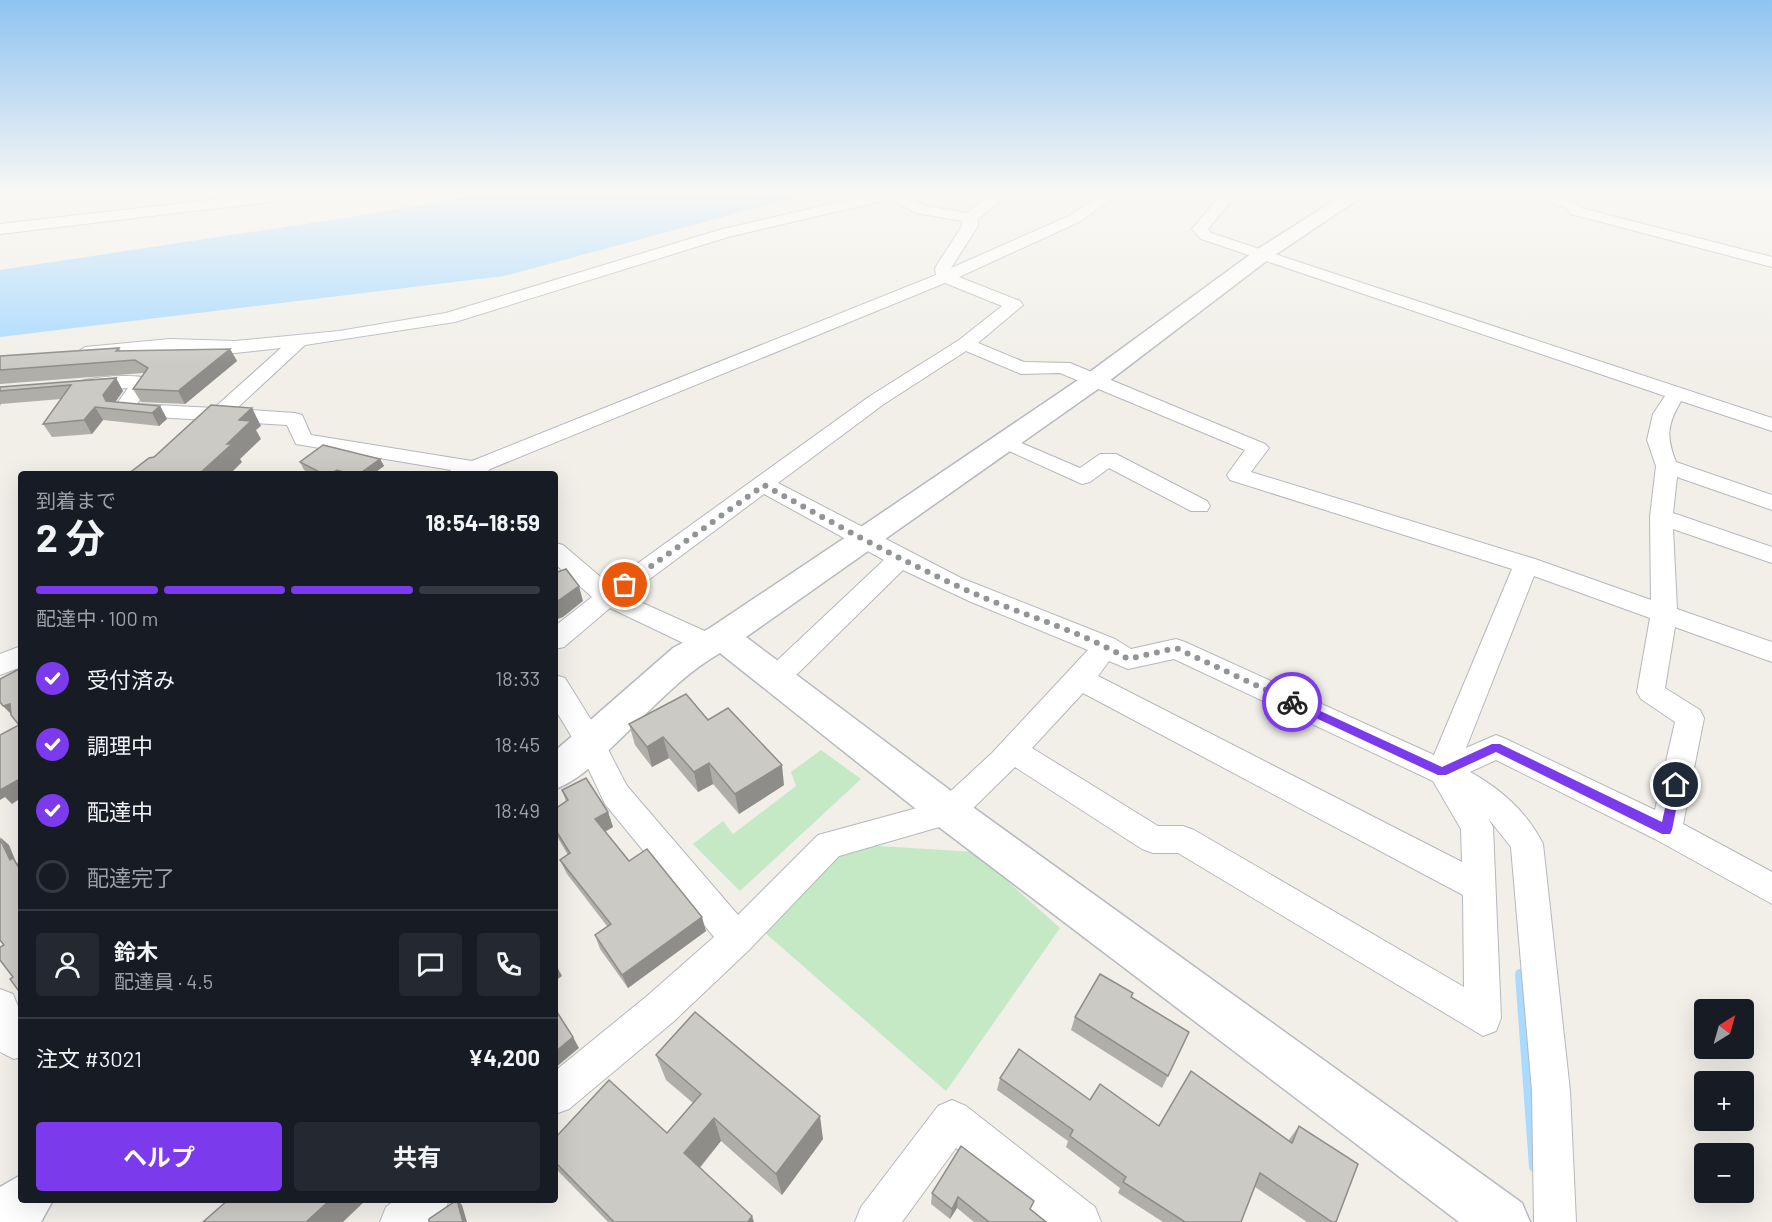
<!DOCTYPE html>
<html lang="ja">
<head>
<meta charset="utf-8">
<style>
  body { margin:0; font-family:Barlow,"Noto Sans JP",sans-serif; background:#242831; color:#f1f3f6; height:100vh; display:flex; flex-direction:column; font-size:22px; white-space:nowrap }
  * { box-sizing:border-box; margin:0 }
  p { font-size:20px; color:#9ea1a6 }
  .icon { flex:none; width:33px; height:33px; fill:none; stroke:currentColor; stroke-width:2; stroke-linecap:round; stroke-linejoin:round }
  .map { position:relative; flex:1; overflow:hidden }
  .details { position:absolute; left:18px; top:471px; width:540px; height:732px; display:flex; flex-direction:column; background:#171b24; border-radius:6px; box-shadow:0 6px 24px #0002 }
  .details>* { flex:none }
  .needle { width:39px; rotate:37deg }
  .fabs { position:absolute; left:1694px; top:999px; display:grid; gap:12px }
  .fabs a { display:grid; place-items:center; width:60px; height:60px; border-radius:6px; background:#171b24; box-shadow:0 6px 24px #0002; font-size:30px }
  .pin { position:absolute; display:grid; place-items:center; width:51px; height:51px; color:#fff; margin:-26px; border:3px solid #fff; border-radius:50%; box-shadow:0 2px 6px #0007 }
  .courier { position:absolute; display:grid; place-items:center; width:60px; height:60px; margin:-30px; border:4px solid #7c3aed; border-radius:50%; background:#fff; color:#222; box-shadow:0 2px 8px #0007 }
  .head em { font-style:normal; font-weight:700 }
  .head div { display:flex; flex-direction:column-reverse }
  .head { display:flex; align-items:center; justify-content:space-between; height:102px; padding:0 18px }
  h1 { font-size:39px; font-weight:700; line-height:45px }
  .bar { display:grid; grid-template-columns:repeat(4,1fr); gap:9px 6px; align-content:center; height:72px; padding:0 18px }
  .bar i { height:8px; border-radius:4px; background:#363941 }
  .bar .current { background:#7c3aed }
  .bar p { grid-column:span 4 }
  .line { display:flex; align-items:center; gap:15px; padding:0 18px; border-top:2px solid #363941 }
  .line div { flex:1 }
  .round { display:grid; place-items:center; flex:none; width:63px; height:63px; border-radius:6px; background:#242831 }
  ol { padding:0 18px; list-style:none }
  li { display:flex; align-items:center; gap:18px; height:66px }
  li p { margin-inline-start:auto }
  li .icon { padding:6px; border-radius:50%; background:#7c3aed; color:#fff; stroke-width:4 }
  li:last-child { color:#9ea1a6 }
  li i { width:33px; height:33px; border:3px solid #363941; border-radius:50% }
  .primary-button { display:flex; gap:12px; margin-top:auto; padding:12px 18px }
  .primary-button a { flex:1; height:69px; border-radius:6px; background:#7c3aed; color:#fff; font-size:24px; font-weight:700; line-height:69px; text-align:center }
  .primary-button a+a { background:#242831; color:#f1f3f6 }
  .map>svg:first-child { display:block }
</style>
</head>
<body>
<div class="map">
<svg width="1772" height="1222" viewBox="0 0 1772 1222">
  <rect width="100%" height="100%" fill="#f1efe8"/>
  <g fill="#c5e8c5">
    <path d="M 821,750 L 861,779 L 740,891 L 693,844 L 723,821 L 733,834 L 796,786 L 791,772 Z"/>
    <path d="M 862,845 L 975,852 L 1060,928 L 946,1091 L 763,931 L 832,858 Z"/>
  </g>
  <path fill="#aadaff" d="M 480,194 L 809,194 L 504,276 L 0,337 L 0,270 L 351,217 Z"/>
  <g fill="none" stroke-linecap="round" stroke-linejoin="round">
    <path stroke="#aadaff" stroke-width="10" d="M 1520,974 L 1534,1167"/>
    <g stroke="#b5b8bc" stroke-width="2">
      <g id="street">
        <path d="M 262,194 L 309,194 L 302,198 L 0,234 L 0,224 Z"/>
        <path d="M 873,194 L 904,194 L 925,206 L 967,213 L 992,194 L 1009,194 L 978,219 L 978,226 L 951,268 L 1069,216 L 1103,194 L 1120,194 L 1079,222 L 959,277 L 1020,301 L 1023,305 L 978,343 L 1024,362 L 1070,363 L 1265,444 L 1269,448 L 1251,472 L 1535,559 L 1651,600 L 1650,517 L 1656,466 L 1647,440 L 1653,414 L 1665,396 L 1201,239 L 1192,229 L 1222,194 L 1237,194 L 1208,229 L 1211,233 L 1772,418 L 1772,431 L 1681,401 C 1667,425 1666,437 1676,462 L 1772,495 L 1772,510 L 1677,477 L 1673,513 L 1772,547 L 1772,563 L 1673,529 L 1677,609 L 1772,642 L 1772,662 L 1675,627 L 1665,688 L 1700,710 L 1704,718 L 1683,824 L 1772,872 L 1772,904 L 1655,839 L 1496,760 L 1470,772 C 1501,789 1527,812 1543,844 L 1570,1091 L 1576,1222 L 1534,1222 L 1532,1091 L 1511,847 L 1488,818 L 1493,827 L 1501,1018 L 1496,1031 L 1483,1036 L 1178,853 L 1153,853 L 1142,849 L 1015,767 L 960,821 L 839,856 L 749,950 L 673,1022 L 569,1109 L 555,1114 L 555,1071 L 647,996 L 714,937 L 605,804 L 579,749 L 555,709 L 555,675 L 565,678 L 601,736 L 627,786 L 738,915 L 818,835 L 939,802 L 992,753 L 1088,650 L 971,602 L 903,570 L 786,685 L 776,688 L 766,685 L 762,678 L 766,671 L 884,560 L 764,494 L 627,596 L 718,637 L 722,644 L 718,651 L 709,653 L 700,651 L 610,608 L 564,647 L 555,649 L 555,626 L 592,597 L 555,564 L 555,543 L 563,545 L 609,584 L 870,396 L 959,340 L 1002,306 L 945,283 L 490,469 L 485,474 L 448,474 L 451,470 L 296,444 L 287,425 L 123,415 L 116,413 L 113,409 L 128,388 L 85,391 L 75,385 C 81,376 146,372 153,381 L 137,404 L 214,408 L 281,348 L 235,353 L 170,351 L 85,359 L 76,353 L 85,347 L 170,339 L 235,341 L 339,331 L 446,313 L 719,230 ZM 891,199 L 916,213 L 962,221 L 962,226 L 935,268 L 936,275 L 472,461 L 311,435 L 302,415 L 295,413 L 236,409 L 305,345 L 455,322 L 728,237 ZM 966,351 L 1021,374 L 1060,373 L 1245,450 L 1227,475 L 1230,480 L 1512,569 L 1434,755 L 1185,642 L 1176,639 L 1131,649 L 1115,639 L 961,578 L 778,483 L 884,404 ZM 1534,576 L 1650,618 L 1637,692 L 1641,699 L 1675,722 L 1655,810 L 1506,739 L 1496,735 L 1466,748 ZM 1174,659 L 1433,781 L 1461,829 L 1462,862 L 1098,676 L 1109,661 L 1128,669 ZM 1083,693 L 1463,895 L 1464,987 L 1194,830 L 1183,826 L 1158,826 L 1032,748 Z"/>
        <path d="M 1526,194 C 1543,194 1571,193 1581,208 L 1772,257 L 1772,267 L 1571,214 L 1567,208 Z"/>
        <path d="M 1005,436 L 1080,468 L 1100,454 L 1116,454 L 1207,501 L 1210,506 L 1207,511 L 1191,511 L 1109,468 L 1090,482 L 1082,484 L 998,446 L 995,442 L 998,438 Z"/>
        <path d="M 21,646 L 21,667 L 0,675 L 0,654 Z"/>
        <path d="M 0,989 L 13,994 L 21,1014 L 21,1057 L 14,1059 L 0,1052 Z"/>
        <path d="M 952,1100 L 966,1106 L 1095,1207 L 1101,1222 L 1047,1222 L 956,1148 L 902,1222 L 855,1222 L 861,1207 L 938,1106 Z"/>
        <path d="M 395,1200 L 449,1200 L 443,1215 L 434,1222 L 380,1222 L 386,1207 Z"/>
      </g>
    </g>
    <g stroke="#b6babf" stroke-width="3">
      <g id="secondary">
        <path d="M 1344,194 L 1366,194 L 1269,259 L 1105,384 L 746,637 L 963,800 L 1522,1203 L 1530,1222 L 1459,1222 L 935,824 L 720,653 C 680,676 648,713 614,745 C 597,761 578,781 555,789 L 555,751 L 673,648 L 710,628 L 852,533 L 1087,374 L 1255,251 Z"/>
        <path d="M 21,1175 L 21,1200 L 53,1200 L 41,1222 L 0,1222 L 0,1187 Z"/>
      </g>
    </g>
    <use href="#street" fill="#fff" fill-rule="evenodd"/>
    <use href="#secondary" fill="#fff" fill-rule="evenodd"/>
  </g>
  <g fill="#afaea9">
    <path d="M 119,348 L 121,351 L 230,349 L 237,361 L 185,404 L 141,402 L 133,389 L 144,374 L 143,373 L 0,384 L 0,356 Z"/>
    <path d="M 116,378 L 123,391 L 115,402 L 160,406 L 167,419 L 159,426 L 103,420 L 92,434 L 52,437 L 43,424 L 61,399 L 1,404 L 0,406 L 0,387 Z"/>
    <path d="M 380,459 L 384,466 L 373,474 L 312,474 L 304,470 L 300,462 Z"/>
    <path d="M 708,720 L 784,785 L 739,814 L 713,784 L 698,792 L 669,758 L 652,767 L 635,745 L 629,724 Z"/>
    <path d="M 562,790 L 608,812 L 613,827 L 605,832 L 629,861 L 706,931 L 628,988 L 600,949 L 595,935 L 607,926 L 567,874 L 560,860 L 568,855 L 555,833 L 555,809 L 566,801 Z"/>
    <path d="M 1131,997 L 1189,1032 L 1162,1088 L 1071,1030 L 1075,1017 Z"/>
    <path d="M 656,1055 L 823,1139 L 782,1195 L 721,1141 L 700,1168 L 754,1222 L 608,1222 L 559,1172 L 555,1166 L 555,1138 L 667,1133 L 693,1103 L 666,1080 Z"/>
    <path d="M 1000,1078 L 1090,1100 L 1159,1126 L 1288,1141 L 1299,1126 L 1336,1222 L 1307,1222 L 1255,1187 L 1241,1222 L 1163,1222 L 1118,1193 L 1120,1188 L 1066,1147 L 1068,1141 L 997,1090 Z"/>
    <path d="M 932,1193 L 1031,1210 L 1046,1222 L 974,1222 L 957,1208 L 950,1219 L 931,1204 Z"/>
  </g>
  <g fill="#8f8d8a">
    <path d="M 230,349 L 237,361 L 185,404 L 178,391 Z"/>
    <path d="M 116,378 L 123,391 L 111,408 L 106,401 L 103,395 Z"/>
    <path d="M 160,406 L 167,419 L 159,426 L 152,413 Z"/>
    <path d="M 95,407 L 103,420 L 92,434 L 84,420 Z"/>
    <path d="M 252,408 L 261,426 L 256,430 L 261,439 L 240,459 L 242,462 L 230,474 L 199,474 L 239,420 Z"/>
    <path d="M 380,459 L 384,466 L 373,474 L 359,474 Z"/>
    <path d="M 337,470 L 339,474 L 330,474 Z"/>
    <path d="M 579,586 L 583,601 L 563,617 L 555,620 L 555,603 Z"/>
    <path d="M 10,704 L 16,719 L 3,706 Z"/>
    <path d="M 663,737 L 669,758 L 652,767 L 647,747 Z"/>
    <path d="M 709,763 L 713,784 L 698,792 L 694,772 Z"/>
    <path d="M 782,765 L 784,785 L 739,814 L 735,794 Z"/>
    <path d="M 18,780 L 21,783 L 21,798 L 12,804 L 5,797 L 0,800 L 0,790 Z"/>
    <path d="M 608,812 L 613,827 L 600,834 L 595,819 Z"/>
    <path d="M 0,837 L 9,845 L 16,862 L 21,866 L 21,871 L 10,860 Z"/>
    <path d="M 702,917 L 706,931 L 628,988 L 622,975 Z"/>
    <path d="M 555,965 L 556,965 L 562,976 L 555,981 Z"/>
    <path d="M 573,1037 L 579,1048 L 555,1068 L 555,1052 Z"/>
    <path d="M 820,1116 L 823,1139 L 782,1195 L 776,1174 Z"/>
    <path d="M 714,1118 L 721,1141 L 693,1175 L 684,1153 Z"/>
    <path d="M 958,1197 L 957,1208 L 950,1219 L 952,1209 Z"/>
    <path d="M 330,1200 L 366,1200 L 343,1222 L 306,1222 Z"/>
    <path d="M 457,1200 L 462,1205 L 467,1222 L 463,1222 Z"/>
    <path d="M 752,1216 L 754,1222 L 748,1222 Z"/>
  </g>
  <g fill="#cccac5" stroke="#8f8d8a" stroke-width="1.5">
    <path d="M 119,348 L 116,351 L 230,349 L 178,391 L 133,389 L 148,368 L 135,360 L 0,370 L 0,356 Z"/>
    <path d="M 116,378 L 103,395 L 106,401 L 160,406 L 152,413 L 95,407 L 84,420 L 43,424 L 71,385 L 0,391 L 0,387 Z"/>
    <path d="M 211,405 L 252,408 L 239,420 L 251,421 L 227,444 L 232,444 L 199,474 L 128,474 L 149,458 L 154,457 Z"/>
    <path d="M 323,445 L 380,459 L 359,474 L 349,474 L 337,470 L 330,474 L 323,474 L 300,462 Z"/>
    <path d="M 555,569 L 558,572 L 566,569 L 579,586 L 555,603 Z"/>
    <path d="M 21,668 L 21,784 L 18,780 L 0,790 L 0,735 L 19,725 L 11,715 L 10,704 L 3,706 L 0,702 L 0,679 Z"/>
    <path d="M 686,694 L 708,720 L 728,708 L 782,765 L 735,794 L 709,763 L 694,772 L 663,737 L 647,747 L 629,724 Z"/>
    <path d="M 586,778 L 608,812 L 595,819 L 629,861 L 647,849 L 702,917 L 622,975 L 595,935 L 611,924 L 560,860 L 570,853 L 555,829 L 555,809 L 568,800 L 562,790 Z"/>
    <path d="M 0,839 L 10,860 L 13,858 L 21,871 L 21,881 L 20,882 L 21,883 L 21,994 L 10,979 L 13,977 L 0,960 L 0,947 L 4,945 L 0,940 Z"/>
    <path d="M 1100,974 L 1133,993 L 1131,997 L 1189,1032 L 1168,1076 L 1075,1017 Z"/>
    <path d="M 555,1009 L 573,1037 L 555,1052 Z"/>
    <path d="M 695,1012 L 820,1116 L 776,1174 L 714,1118 L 684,1153 L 752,1216 L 748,1222 L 614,1222 L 555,1162 L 555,1138 L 609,1080 L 667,1133 L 701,1094 L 656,1055 Z"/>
    <path d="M 1019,1049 L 1090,1100 L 1100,1084 L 1159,1126 L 1191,1071 L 1292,1143 L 1299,1126 L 1358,1164 L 1336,1222 L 1332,1222 L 1260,1173 L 1241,1222 L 1185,1222 L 1123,1182 L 1126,1177 L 1070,1136 L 1073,1130 L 1000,1078 Z"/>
    <path d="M 961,1146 L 1034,1201 L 1030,1209 L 1046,1222 L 989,1222 L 958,1197 L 952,1209 L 932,1193 Z"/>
    <path d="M 228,1200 L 330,1200 L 306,1222 L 203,1222 Z"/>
    <path d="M 457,1200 L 463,1222 L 429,1222 L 429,1219 Z"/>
  </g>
  <linearGradient id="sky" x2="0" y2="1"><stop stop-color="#8fc3f1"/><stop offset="0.53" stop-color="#f9f8f5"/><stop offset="1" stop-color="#f9f8f5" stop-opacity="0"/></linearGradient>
  <rect width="1772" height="365" fill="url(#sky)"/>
  <path fill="#7c3aed" d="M 1292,698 L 1442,767 L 1492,744 L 1500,744 L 1662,822 L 1670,785 L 1672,782 L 1680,782 L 1681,785 L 1672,830 L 1670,834 L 1662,834 L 1496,752 L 1446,775 L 1438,775 L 1288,705 L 1288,699 Z"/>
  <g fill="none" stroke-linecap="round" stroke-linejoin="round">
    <path stroke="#929495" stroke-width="6" stroke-dasharray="0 10.8" d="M 625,585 L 764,485 C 835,524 906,564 980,596 C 1029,617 1082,632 1128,659 L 1176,648 L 1292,702"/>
  </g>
</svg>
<div class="fabs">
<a><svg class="needle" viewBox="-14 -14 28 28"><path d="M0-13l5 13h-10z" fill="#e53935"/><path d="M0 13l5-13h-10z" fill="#9ea1a6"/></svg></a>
<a>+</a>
<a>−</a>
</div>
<div class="pin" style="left:625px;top:585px;background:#ea580c"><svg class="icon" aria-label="bag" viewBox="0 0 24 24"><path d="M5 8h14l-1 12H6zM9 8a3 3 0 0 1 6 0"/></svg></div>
<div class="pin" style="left:1676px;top:785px;background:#1f2937"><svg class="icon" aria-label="home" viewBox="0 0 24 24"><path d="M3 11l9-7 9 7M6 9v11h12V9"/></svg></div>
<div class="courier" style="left:1292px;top:702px"><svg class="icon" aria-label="bike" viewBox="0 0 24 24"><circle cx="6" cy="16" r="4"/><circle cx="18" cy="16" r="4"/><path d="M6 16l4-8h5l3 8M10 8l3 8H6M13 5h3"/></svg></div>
<section class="details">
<div class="head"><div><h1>2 分</h1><p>到着まで</p></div><em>18:54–18:59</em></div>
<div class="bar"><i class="current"></i><i class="current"></i><i class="current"></i><i></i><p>配達中 · 100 m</p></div>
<ol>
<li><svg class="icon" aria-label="check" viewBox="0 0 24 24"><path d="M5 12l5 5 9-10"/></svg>受付済み<p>18:33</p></li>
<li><svg class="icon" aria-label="check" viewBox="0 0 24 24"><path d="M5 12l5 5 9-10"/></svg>調理中<p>18:45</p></li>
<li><svg class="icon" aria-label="check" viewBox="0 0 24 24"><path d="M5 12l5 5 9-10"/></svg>配達中<p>18:49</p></li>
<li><i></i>配達完了</li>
</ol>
<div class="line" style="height:108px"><a class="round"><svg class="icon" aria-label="person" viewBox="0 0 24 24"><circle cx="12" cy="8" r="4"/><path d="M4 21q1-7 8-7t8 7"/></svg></a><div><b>鈴木</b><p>配達員 · 4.5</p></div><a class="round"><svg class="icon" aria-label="chat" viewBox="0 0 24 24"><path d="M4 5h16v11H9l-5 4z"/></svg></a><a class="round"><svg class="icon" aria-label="phone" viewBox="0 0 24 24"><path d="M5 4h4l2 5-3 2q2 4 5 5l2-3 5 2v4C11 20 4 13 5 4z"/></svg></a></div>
<div class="line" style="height:78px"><div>注文 #3021</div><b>¥4,200</b></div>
<div class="primary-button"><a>ヘルプ</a><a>共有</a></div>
</section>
</div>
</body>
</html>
